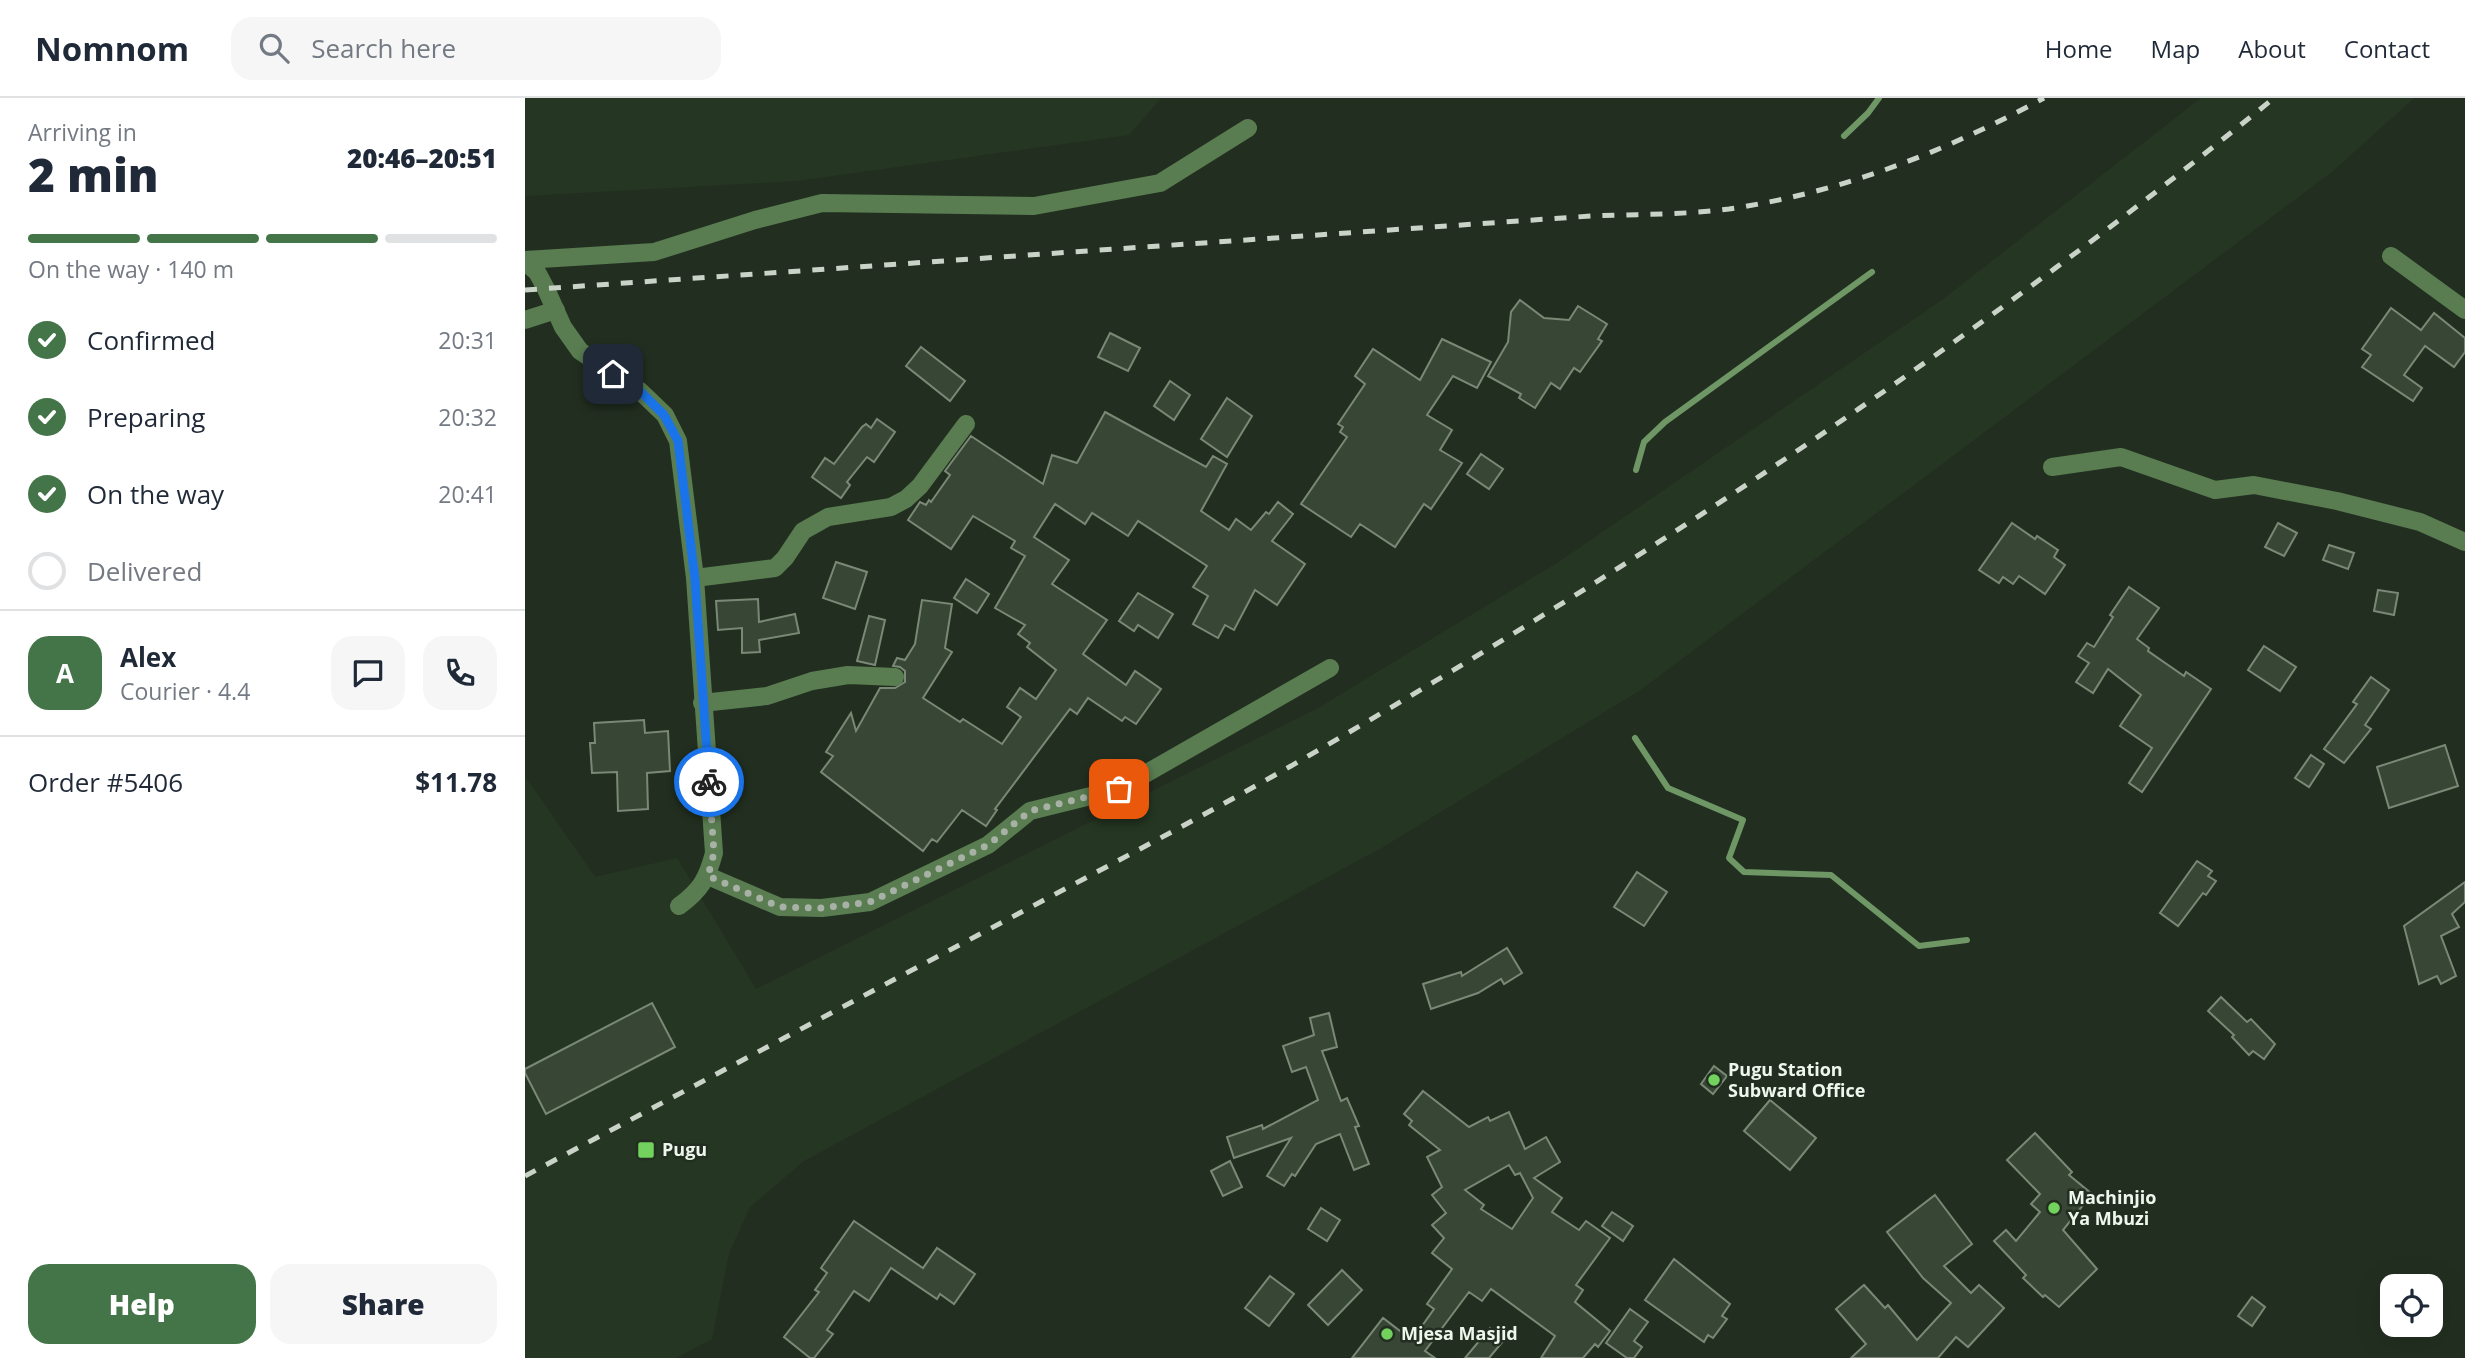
<!DOCTYPE html>
<html lang="en">
<head>
<meta charset="utf-8">
<style>
  body { margin:0; font-family:"Open Sans",sans-serif; background:#f6f6f7; color:#1f2937; height:100vh; display:flex; flex-direction:column; font-size:26px; white-space:nowrap }
  * { box-sizing:border-box; margin:0 }
  p { font-size:23px; color:#747a83 }
  .icon { flex:none; width:38px; height:38px; fill:none; stroke:currentColor; stroke-width:2; stroke-linecap:round; stroke-linejoin:round }
  .map { position:relative; flex:1; overflow:hidden }
  .drawer { display:flex; flex-direction:column; background:#fff; width:525px }
  .drawer>* { flex:none }
  .fabs { position:absolute; left:1855px; top:1176px; display:grid; gap:14px }
  .fabs a { display:grid; place-items:center; width:63px; height:63px; border-radius:14px; background:#fff; box-shadow:0 7px 28px #0002; font-size:35px }
  .pin { position:absolute; display:grid; place-items:center; width:60px; height:60px; color:#fff; margin:-30px; border-radius:14px; box-shadow:0 4px 10px #0006 }
  .courier { position:absolute; display:grid; place-items:center; width:70px; height:70px; margin:-35px; border:5px solid #1a73e8; border-radius:50%; background:#fff; color:#222; box-shadow:0 2px 9px #0007 }
  .head em { font-style:normal; font-weight:800 }
  .head div { display:flex; flex-direction:column-reverse }
  .head { display:flex; align-items:center; justify-content:space-between; height:119px; padding:0 28px }
  h1 { font-size:46px; font-weight:800; line-height:52px }
  .bar { display:grid; grid-template-columns:repeat(4,1fr); gap:10px 7px; align-content:center; height:84px; padding:0 28px }
  .bar i { height:9px; border-radius:5px; background:#e0e1e3 }
  .bar .current { background:#447548 }
  .bar p { grid-column:span 4 }
  .line { display:flex; align-items:center; gap:18px; padding:0 28px; border-top:2px solid #e0e1e3 }
  .line div { flex:1 }
  .round { display:grid; place-items:center; flex:none; width:74px; height:74px; border-radius:21px; background:#f6f6f7 }
  ol { padding:0 28px; list-style:none }
  li { display:flex; align-items:center; gap:21px; height:77px }
  li p { margin-inline-start:auto }
  li .icon { padding:7px; border-radius:50%; background:#447548; color:#fff; stroke-width:4 }
  li:last-child { color:#747a83 }
  li i { width:38px; height:38px; border:4px solid #e0e1e3; border-radius:50% }
  .button { display:flex; gap:14px; margin-top:auto; padding:14px 28px }
  .button a { flex:1; height:80px; border-radius:21px; background:#447548; color:#fff; font-size:28px; font-weight:800; line-height:80px; text-align:center }
  .button a+a { background:#f6f6f7; color:#1f2937 }
  header { display:flex; align-items:center; gap:42px; box-sizing:border-box; height:98px; padding:0 35px; background:#fff; border-bottom:2px solid #e0e1e3 }
  header strong { font-size:33px }
  nav { display:flex; gap:38px; margin-inline-start:auto; font-size:24px }
  .search { width:490px; height:63px; background:#f6f6f7; display:flex; align-items:center; gap:18px; box-sizing:border-box; padding:0 24px; border-radius:21px; color:#747a83; font-size:26px }
  main { display:flex; flex:1; min-height:0 }
  .map>svg:first-child { display:block }
</style>
</head>
<body>
<header>
<strong>Nomnom</strong>
<div class="search"><svg class="icon" aria-label="search" viewBox="0 0 24 24"><circle cx="10" cy="10" r="6"/><path d="M15 15l6 6"/></svg>Search here</div>
<nav><a>Home</a><a>Map</a><a>About</a><a>Contact</a></nav>
</header>
<main>
<section class="drawer">
<div class="head"><div><h1>2 min</h1><p>Arriving in</p></div><em>20:46–20:51</em></div>
<div class="bar"><i class="current"></i><i class="current"></i><i class="current"></i><i></i><p>On the way · 140 m</p></div>
<ol>
<li><svg class="icon" aria-label="check" viewBox="0 0 24 24"><path d="M5 12l5 5 9-10"/></svg>Confirmed<p>20:31</p></li>
<li><svg class="icon" aria-label="check" viewBox="0 0 24 24"><path d="M5 12l5 5 9-10"/></svg>Preparing<p>20:32</p></li>
<li><svg class="icon" aria-label="check" viewBox="0 0 24 24"><path d="M5 12l5 5 9-10"/></svg>On the way<p>20:41</p></li>
<li><i></i>Delivered</li>
</ol>
<div class="line" style="height:126px"><b class="round" style="background:#447548;color:#fff">A</b><div><b>Alex</b><p>Courier · 4.4</p></div><a class="round"><svg class="icon" aria-label="chat" viewBox="0 0 24 24"><path d="M4 5h16v11H9l-5 4z"/></svg></a><a class="round"><svg class="icon" aria-label="phone" viewBox="0 0 24 24"><path d="M5 4h4l2 5-3 2q2 4 5 5l2-3 5 2v4C11 20 4 13 5 4z"/></svg></a></div>
<div class="line" style="height:91px"><div>Order #5406</div><b>$11.78</b></div>
<div class="button"><a>Help</a><a>Share</a></div>
</section>
<div class="map">
<svg width="1940" height="1260" viewBox="0 0 1940 1260">
  <rect width="100%" height="100%" fill="#222f20"/>
  <g fill="#253722">
    <path d="M 0,0 L 636,0 L 604,37 L 271,83 L 0,98 Z"/>
    <path d="M 1676,0 L 1889,0 L 1808,73 L 1114,593 L 858,749 L 279,1063 L 225,1109 L 204,1155 L 187,1241 L 151,1260 L 0,1260 L 0,682 L 2,681 L 70,779 L 152,760 L 231,891 L 793,610 L 1035,463 L 1417,202 Z"/>
  </g>
  <g fill="none" stroke-linecap="round" stroke-linejoin="round">
    <g stroke="#6f9766" stroke-width="6">
      <path d="M 1319,38 L 1343,15 L 1354,0"/>
      <path d="M 1111,372 L 1119,344 L 1140,324 L 1347,174"/>
      <path d="M 1110,640 L 1143,690 L 1218,722 L 1204,760 L 1219,774 L 1306,777 L 1394,848 L 1442,842"/>
    </g>
  </g>
  <g fill="#384635" stroke="#7a8976" stroke-width="2" fill-rule="evenodd">
    <path d="M 995,202 L 1019,220 L 1044,222 L 1053,208 L 1082,226 L 1073,241 L 1077,243 L 1055,274 L 1049,270 L 1035,291 L 1026,285 L 1010,310 L 994,300 L 996,296 L 963,278 L 983,244 L 986,214 Z"/>
    <path d="M 1866,210 L 1896,232 L 1909,215 L 1940,240 L 1940,254 L 1929,269 L 1900,248 L 1879,277 L 1897,290 L 1888,303 L 1837,269 L 1846,257 L 1837,251 Z"/>
    <path d="M 585,235 L 615,250 L 603,273 L 573,259 Z"/>
    <path d="M 917,241 L 966,264 L 952,290 L 928,278 L 902,317 L 927,332 L 915,352 L 937,365 L 906,411 L 899,406 L 870,449 L 835,426 L 826,439 L 776,406 L 822,339 L 815,334 L 818,329 L 813,326 L 840,286 L 830,278 L 848,251 L 895,282 Z"/>
    <path d="M 396,249 L 440,283 L 425,303 L 381,268 Z"/>
    <path d="M 645,283 L 665,297 L 649,322 L 629,308 Z"/>
    <path d="M 702,300 L 727,318 L 702,359 L 676,341 Z"/>
    <path d="M 580,314 L 681,369 L 688,358 L 702,366 L 676,413 L 704,432 L 711,421 L 726,432 L 741,414 L 744,416 L 753,404 L 768,416 L 747,443 L 780,466 L 752,507 L 730,492 L 709,532 L 700,527 L 693,540 L 668,526 L 683,498 L 668,489 L 682,468 L 613,423 L 603,438 L 567,415 L 560,426 L 530,406 L 509,439 L 544,462 L 527,486 L 582,522 L 558,556 L 601,587 L 610,573 L 636,591 L 611,626 L 600,619 L 597,623 L 563,600 L 552,616 L 545,611 L 470,711 L 472,712 L 461,728 L 437,712 L 412,744 L 407,741 L 398,753 L 296,674 L 308,658 L 301,654 L 326,615 L 331,633 L 355,590 L 370,590 L 380,584 L 380,573 L 375,569 L 368,568 L 372,560 L 380,562 L 390,546 L 397,502 L 427,506 L 420,550 L 427,554 L 398,600 L 435,624 L 438,621 L 477,646 L 496,619 L 482,609 L 495,590 L 511,601 L 531,572 L 502,549 L 505,545 L 493,536 L 500,527 L 470,510 L 500,458 L 486,450 L 490,443 L 448,418 L 426,451 L 383,422 L 395,404 L 401,407 L 404,402 L 406,404 L 425,377 L 420,373 L 446,338 L 518,386 L 527,357 L 552,365 Z"/>
    <path d="M 352,321 L 370,334 L 349,364 L 342,359 L 322,384 L 325,387 L 316,400 L 287,379 L 300,360 L 309,366 L 337,329 L 341,326 L 346,330 Z"/>
    <path d="M 956,356 L 978,371 L 964,391 L 942,376 Z"/>
    <path d="M 1487,425 L 1510,441 L 1512,438 L 1533,452 L 1529,459 L 1540,467 L 1520,496 L 1494,478 L 1488,486 L 1478,479 L 1474,485 L 1454,472 Z"/>
    <path d="M 1753,425 L 1772,435 L 1759,458 L 1740,449 Z"/>
    <path d="M 1804,447 L 1829,455 L 1823,471 L 1798,462 Z"/>
    <path d="M 311,464 L 342,474 L 330,511 L 298,500 Z"/>
    <path d="M 441,481 L 464,496 L 452,515 L 429,500 Z"/>
    <path d="M 1604,489 L 1634,510 L 1612,541 L 1624,550 L 1623,553 L 1659,578 L 1661,574 L 1686,591 L 1617,694 L 1604,685 L 1627,650 L 1595,628 L 1616,597 L 1583,571 L 1568,595 L 1551,584 L 1564,565 L 1553,558 L 1562,545 L 1569,549 L 1588,519 L 1585,517 Z"/>
    <path d="M 1853,492 L 1873,495 L 1869,517 L 1849,513 Z"/>
    <path d="M 613,495 L 648,516 L 633,540 L 613,527 L 609,533 L 594,523 Z"/>
    <path d="M 233,501 L 234,524 L 270,516 L 274,535 L 234,542 L 235,554 L 217,555 L 217,530 L 193,532 L 191,503 Z"/>
    <path d="M 344,518 L 360,522 L 350,567 L 332,563 Z"/>
    <path d="M 1739,548 L 1771,569 L 1755,593 L 1723,572 Z"/>
    <path d="M 1846,579 L 1864,592 L 1840,627 L 1846,631 L 1819,665 L 1799,651 L 1832,606 L 1828,604 Z"/>
    <path d="M 119,622 L 120,635 L 143,633 L 145,673 L 122,675 L 123,711 L 93,713 L 92,674 L 67,675 L 65,645 L 70,645 L 69,625 Z"/>
    <path d="M 1920,647 L 1933,688 L 1864,710 L 1852,669 Z"/>
    <path d="M 1786,657 L 1799,666 L 1784,689 L 1770,680 Z"/>
    <path d="M 1672,763 L 1687,773 L 1683,778 L 1691,783 L 1681,797 L 1678,795 L 1653,828 L 1635,815 Z"/>
    <path d="M 1112,774 L 1142,794 L 1119,828 L 1089,809 Z"/>
    <path d="M 1940,784 L 1940,804 L 1927,816 L 1934,829 L 1916,838 L 1931,878 L 1916,886 L 1912,878 L 1894,886 L 1879,828 Z"/>
    <path d="M 982,850 L 997,875 L 979,886 L 976,881 L 953,895 L 906,911 L 898,886 L 936,874 L 937,878 Z"/>
    <path d="M 1696,899 L 1722,924 L 1726,921 L 1750,946 L 1739,961 L 1728,953 L 1724,957 L 1707,939 L 1709,937 L 1683,913 Z"/>
    <path d="M 127,905 L 150,949 L 21,1016 L 0,975 L 0,971 Z"/>
    <path d="M 804,915 L 812,949 L 797,953 L 816,1003 L 822,1000 L 834,1028 L 830,1029 L 844,1066 L 829,1072 L 815,1036 L 791,1046 L 770,1078 L 767,1076 L 759,1088 L 742,1078 L 766,1040 L 709,1060 L 702,1039 L 737,1027 L 738,1031 L 793,1002 L 781,969 L 767,974 L 758,948 L 789,937 L 785,920 Z"/>
    <path d="M 1189,968 L 1202,978 L 1188,996 L 1176,986 Z"/>
    <path d="M 898,993 L 944,1029 L 963,1019 L 965,1023 L 984,1014 L 1000,1051 L 1021,1039 L 1035,1064 L 1009,1080 L 1037,1100 L 1027,1114 L 1054,1132 L 1061,1123 L 1085,1140 L 1051,1187 L 1058,1192 L 1050,1204 L 1085,1233 L 1073,1249 L 1070,1246 L 1058,1260 L 1016,1260 L 1030,1238 L 966,1191 L 957,1203 L 944,1194 L 900,1253 L 910,1260 L 827,1260 L 858,1220 L 887,1242 L 909,1211 L 902,1206 L 927,1171 L 907,1155 L 919,1140 L 907,1127 L 921,1115 L 907,1097 L 917,1089 L 902,1059 L 915,1052 L 884,1027 L 887,1023 L 879,1016 ZM 984,1067 L 990,1077 L 995,1075 L 1008,1100 L 987,1131 L 956,1111 L 959,1107 L 940,1092 Z"/>
    <path d="M 1245,1002 L 1291,1040 L 1265,1072 L 1219,1033 Z"/>
    <path d="M 1510,1035 L 1547,1074 L 1544,1077 L 1567,1096 L 1538,1132 L 1572,1171 L 1534,1209 L 1520,1197 L 1518,1199 L 1498,1180 L 1501,1177 L 1469,1143 L 1481,1132 L 1491,1143 L 1515,1114 L 1506,1106 L 1515,1096 L 1482,1062 Z"/>
    <path d="M 705,1063 L 717,1089 L 698,1098 L 686,1073 Z"/>
    <path d="M 1410,1097 L 1447,1146 L 1419,1168 L 1446,1195 L 1454,1187 L 1479,1210 L 1443,1249 L 1431,1239 L 1413,1260 L 1326,1260 L 1341,1246 L 1311,1211 L 1339,1187 L 1360,1210 L 1363,1207 L 1392,1242 L 1426,1205 L 1398,1180 L 1362,1134 Z"/>
    <path d="M 796,1110 L 815,1122 L 802,1143 L 783,1131 Z"/>
    <path d="M 1087,1114 L 1108,1128 L 1098,1143 L 1077,1128 Z"/>
    <path d="M 329,1123 L 398,1170 L 412,1150 L 450,1176 L 429,1206 L 415,1196 L 412,1201 L 366,1170 L 344,1203 L 329,1193 L 302,1232 L 308,1236 L 289,1260 L 285,1260 L 259,1239 L 294,1194 L 290,1192 L 302,1175 L 296,1170 Z"/>
    <path d="M 1149,1161 L 1205,1206 L 1197,1218 L 1202,1221 L 1188,1240 L 1183,1237 L 1179,1244 L 1120,1202 Z"/>
    <path d="M 817,1172 L 837,1192 L 803,1227 L 783,1207 Z"/>
    <path d="M 745,1178 L 769,1196 L 744,1228 L 720,1210 Z"/>
    <path d="M 1727,1199 L 1740,1209 L 1727,1228 L 1713,1218 Z"/>
    <path d="M 1105,1211 L 1123,1224 L 1109,1243 L 1117,1249 L 1109,1260 L 1102,1260 L 1081,1245 Z"/>
    <path d="M 965,1230 L 979,1242 L 964,1260 L 940,1260 Z"/>
  </g>
  <g fill="none" stroke-linecap="round" stroke-linejoin="round">
    <g stroke="#597d51" stroke-width="18">
      <path d="M 1866,158 L 1940,212"/>
      <path d="M 0,162 L 129,154 L 230,122 L 297,105 L 509,108 L 635,85 L 723,30"/>
      <path d="M 0,164 L 12,174 L 21,191 L 38,229 L 55,253 L 115,293 L 140,317 L 153,343 L 170,480 L 189,755 C 182,781 176,792 154,808"/>
      <path d="M 0,222 L 31,212"/>
      <path d="M 1527,369 L 1596,359 L 1690,392 L 1729,387 L 1812,403 L 1895,424 L 1940,444"/>
      <path d="M 170,480 L 250,470 L 260,460 L 278,433 L 303,419 L 366,409 L 381,401 L 395,388 L 441,326"/>
      <path d="M 177,605 L 242,598 L 287,583 L 323,577 L 370,579"/>
      <path d="M 183,778 L 255,809 L 297,810 L 345,804 L 463,747 L 505,713 L 594,691 L 805,570"/>
    </g>
    <g stroke="#c9d3c7" stroke-width="5" stroke-dasharray="12 12" stroke-linecap="butt">
      <path d="M 0,192 L 1066,118 C 1112,116 1159,117 1204,111 C 1318,94 1419,54 1519,0"/>
      <path d="M 0,1078 C 152,997 304,916 457,835 C 560,780 664,726 766,668 C 1109,470 1441,251 1749,0"/>
    </g>
  </g>
  <g fill="none" stroke-linecap="round" stroke-linejoin="round">
    <path stroke="#a7b1a5" stroke-width="7" stroke-dasharray="0 12.6" d="M 184,684 L 189,755 L 183,778 L 255,809 L 296,810 L 345,804 L 463,747 L 505,713 L 594,691"/>
    <path stroke="#1a73e8" stroke-width="9" d="M 88,276 L 115,293 L 139,317 L 153,343 L 170,481 L 184,684"/>
  </g>
  <g fill="#72d25d" stroke="#222f20" stroke-width="2.5">
    <circle cx="1189" cy="982" r="7"/>
    <rect x="112" y="1043" width="18" height="18" rx="3.5"/>
    <circle cx="1529" cy="1110" r="7"/>
    <circle cx="862" cy="1236" r="7"/>
  </g>
  <g text-anchor="middle" stroke-width="5" stroke-linejoin="round" paint-order="stroke">
    <g font-size="18" font-weight="bold" fill="#eef7ec" stroke="#222f20" text-anchor="start">
      <text x="1203" y="978">Pugu Station<tspan x="1203" dy="21">Subward Office</tspan></text>
      <text x="137" y="1058">Pugu</text>
      <text x="1543" y="1106">Machinjio<tspan x="1543" dy="21">Ya Mbuzi</tspan></text>
      <text x="876" y="1242">Mjesa Masjid</text>
    </g>
  </g>
</svg>
<div class="fabs">
<a><svg class="icon" aria-label="locate" viewBox="0 0 24 24"><circle cx="12" cy="12" r="6"/><path d="M12 2v4M12 18v4M2 12h4M18 12h4"/></svg></a>
</div>
<div class="pin" style="left:594px;top:691px;background:#ea580c"><svg class="icon" aria-label="bag" viewBox="0 0 24 24"><path d="M5 8h14l-1 12H6zM9 8a3 3 0 0 1 6 0"/></svg></div>
<div class="pin" style="left:88px;top:276px;background:#1f2937"><svg class="icon" aria-label="home" viewBox="0 0 24 24"><path d="M3 11l9-7 9 7M6 9v11h12V9"/></svg></div>
<div class="courier" style="left:184px;top:684px"><svg class="icon" aria-label="bike" viewBox="0 0 24 24"><circle cx="6" cy="16" r="4"/><circle cx="18" cy="16" r="4"/><path d="M6 16l4-8h5l3 8M10 8l3 8H6M13 5h3"/></svg></div>
</div>
</main>
</body>
</html>
